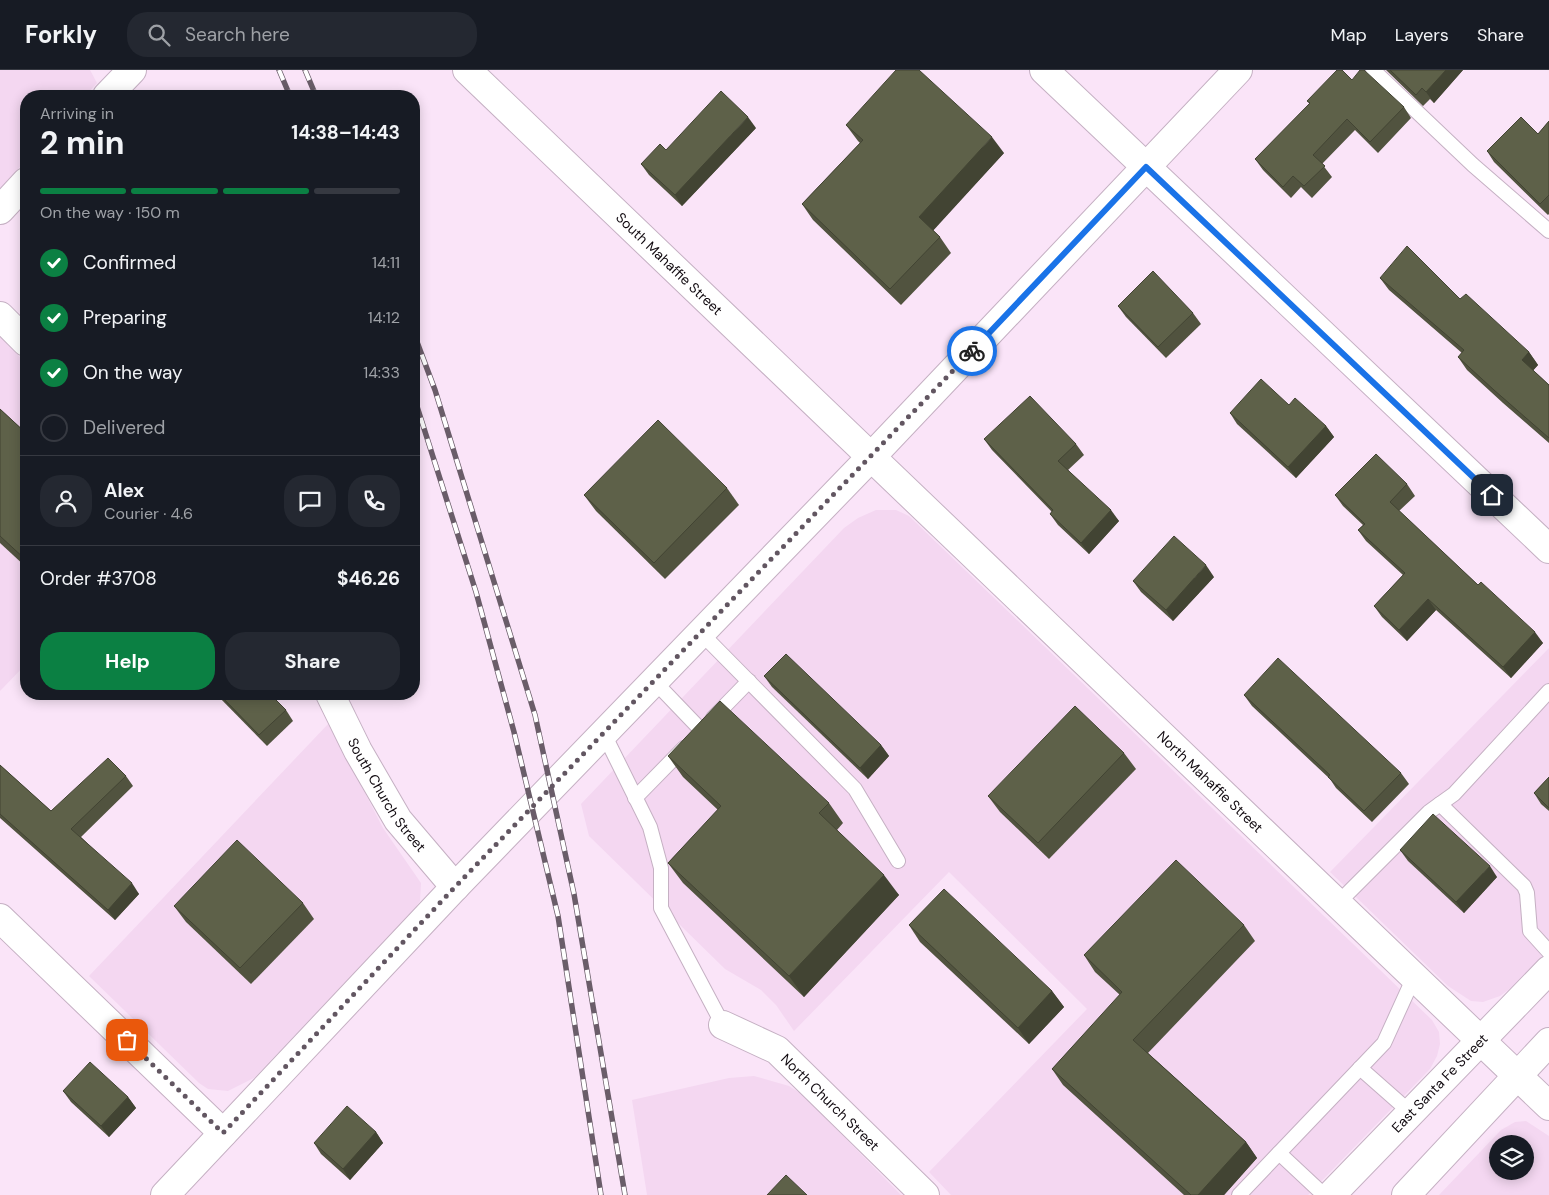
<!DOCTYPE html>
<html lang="en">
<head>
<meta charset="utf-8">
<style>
  body { margin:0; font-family:"DM Sans",sans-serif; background:#242831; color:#f1f3f6; height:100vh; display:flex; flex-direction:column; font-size:19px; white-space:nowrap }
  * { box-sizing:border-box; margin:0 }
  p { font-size:16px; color:#9ea1a6 }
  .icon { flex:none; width:28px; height:28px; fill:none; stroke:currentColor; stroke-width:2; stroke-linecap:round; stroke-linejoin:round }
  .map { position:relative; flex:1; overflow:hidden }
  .sheet { position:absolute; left:20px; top:20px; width:400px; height:610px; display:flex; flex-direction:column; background:#171b24; border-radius:20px; box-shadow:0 2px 12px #0003 }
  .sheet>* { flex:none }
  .fabs { position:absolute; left:1489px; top:1065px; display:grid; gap:10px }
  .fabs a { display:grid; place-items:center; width:45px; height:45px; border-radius:50%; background:#171b24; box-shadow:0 2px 12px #0003; font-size:25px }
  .pin { position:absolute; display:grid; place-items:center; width:42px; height:42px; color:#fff; margin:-21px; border-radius:10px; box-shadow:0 2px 8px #0006 }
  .courier { position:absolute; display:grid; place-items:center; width:50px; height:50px; margin:-25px; border:4px solid #1a73e8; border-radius:50%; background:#fff; color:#222; box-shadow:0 1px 6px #0007 }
  .summary em { font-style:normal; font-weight:700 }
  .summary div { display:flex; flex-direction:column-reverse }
  .summary { display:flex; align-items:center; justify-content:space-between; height:85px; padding:0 20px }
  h1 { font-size:32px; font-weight:700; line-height:38px }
  .bar { display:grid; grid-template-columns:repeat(4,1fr); gap:8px 5px; align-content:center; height:60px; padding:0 20px }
  .bar i { height:6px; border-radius:4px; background:#363941 }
  .bar .selected { background:#0b8043 }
  .bar p { grid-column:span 4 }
  .line { display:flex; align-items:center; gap:12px; padding:0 20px; border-top:1px solid #363941 }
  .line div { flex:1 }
  .round { display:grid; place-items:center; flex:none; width:52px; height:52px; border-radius:20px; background:#242831 }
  ol { padding:0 20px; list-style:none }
  li { display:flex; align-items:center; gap:15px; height:55px }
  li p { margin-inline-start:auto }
  li .icon { padding:5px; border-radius:50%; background:#0b8043; color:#fff; stroke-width:4 }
  li:last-child { color:#9ea1a6 }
  li i { width:28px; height:28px; border:2px solid #363941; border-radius:50% }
  .cta { display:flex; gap:10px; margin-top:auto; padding:10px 20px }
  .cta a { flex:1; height:58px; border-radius:20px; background:#0b8043; color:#fff; font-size:20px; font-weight:700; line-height:58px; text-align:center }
  .cta a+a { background:#242831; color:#f1f3f6 }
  header { display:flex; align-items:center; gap:30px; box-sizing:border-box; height:70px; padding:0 25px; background:#171b24; border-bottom:1px solid #363941 }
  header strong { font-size:24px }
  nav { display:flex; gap:28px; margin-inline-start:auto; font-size:18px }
  .search { width:350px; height:45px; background:#242831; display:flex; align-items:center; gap:12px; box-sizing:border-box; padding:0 18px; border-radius:20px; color:#9ea1a6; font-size:19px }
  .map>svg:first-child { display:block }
</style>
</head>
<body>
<header>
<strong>Forkly</strong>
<div class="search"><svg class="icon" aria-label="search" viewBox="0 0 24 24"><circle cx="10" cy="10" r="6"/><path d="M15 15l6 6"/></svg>Search here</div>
<nav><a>Map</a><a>Layers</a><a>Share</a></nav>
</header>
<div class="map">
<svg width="1549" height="1125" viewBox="0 0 1549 1125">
  <rect width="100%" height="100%" fill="#fae4f8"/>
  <g fill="#f4d7f1" fill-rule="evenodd">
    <path d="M 0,0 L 90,0 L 97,13 L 85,26 L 26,26 L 26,90 L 0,119 Z"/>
    <path d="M 0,267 L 26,293 L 26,594 L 0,621 Z"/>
    <path d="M 876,440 L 896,440 L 909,446 L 1432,950 L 1439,962 L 1440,974 L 1437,986 L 1430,999 L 1308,1125 L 951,1125 L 929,1102 L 1087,939 L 949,802 L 794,961 L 776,935 L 761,920 L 725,899 L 589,766 L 581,734 L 844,458 L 858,448 Z"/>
    <path d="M 1549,578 L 1549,881 L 1519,912 L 1500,926 L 1483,932 L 1471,931 L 1448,916 L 1330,802 Z"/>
    <path d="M 329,653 L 383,758 L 421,813 L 420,831 L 413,841 L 254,1008 L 228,1021 L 208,1019 L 199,1013 L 89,906 Z"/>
    <path d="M 754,1006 L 789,1016 L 803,1025 L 901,1125 L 647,1125 L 632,1030 L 729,1008 Z"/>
    <path d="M 1526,1051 L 1549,1066 L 1549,1125 L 1439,1125 L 1501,1060 L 1515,1052 ZM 1498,1074 L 1525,1074 L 1525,1101 L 1498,1101 Z"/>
  </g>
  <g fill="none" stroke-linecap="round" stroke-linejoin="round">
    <g stroke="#c5b0c3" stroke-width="16">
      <g id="lane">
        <path d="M 1373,0 L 1473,95 L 1549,161"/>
        <path d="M 701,563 L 855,719 L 898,791"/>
        <path d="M 654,611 L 701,660"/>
        <path d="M 713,648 L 749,611"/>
        <path d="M 604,664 L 650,757 L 661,798 L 661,838 L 723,955"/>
        <path d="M 635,728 L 684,678"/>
        <path d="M 1440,734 L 1454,724 L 1549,621"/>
        <path d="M 1338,833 L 1429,742 L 1440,734 L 1524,816 L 1527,823 L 1530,861 L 1549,882"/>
        <path d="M 1360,998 L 1411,1043"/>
        <path d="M 1279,1083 L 1384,973 L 1414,907"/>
        <path d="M 1239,1125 L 1279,1083 L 1324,1125"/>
      </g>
    </g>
    <g stroke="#c5b0c3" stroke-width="30">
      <g id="street">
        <path id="s1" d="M 467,0 L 1549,1036"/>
        <path d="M 1044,0 L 1549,479"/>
        <path d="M 107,26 L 132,0"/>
        <path d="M 0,140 L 26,112"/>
        <path d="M 0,246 L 26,272"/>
        <path id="s2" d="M 330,624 L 358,681 L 398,750 L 455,817"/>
        <path d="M 0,848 L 223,1063"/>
        <path id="s3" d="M 723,955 L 777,980 L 925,1125"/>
        <path d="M 165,1125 L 455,817 L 872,386 L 1238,0"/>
      </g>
    </g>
    <g stroke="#c5b0c3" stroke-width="30">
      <g id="primary">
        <path id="s4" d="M 1331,1125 L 1549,900"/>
        <path d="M 1406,1125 L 1549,972"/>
      </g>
    </g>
    <use href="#lane" stroke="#fff" stroke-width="14"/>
    <use href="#street" stroke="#fff" stroke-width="28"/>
    <use href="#primary" stroke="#fff" stroke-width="28"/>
    <g stroke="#6a5d69" stroke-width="5.5">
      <g id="rail">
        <path d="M 279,0 L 290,26"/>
        <path d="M 305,0 L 316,26"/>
        <path d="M 414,264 L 435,320 L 535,645 L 574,824 L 625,1125"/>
        <path d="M 414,327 L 476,522 L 514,662 L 558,846 L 601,1125"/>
      </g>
    </g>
    <use href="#rail" stroke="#fff" stroke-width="4" stroke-dasharray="11" stroke-linecap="butt"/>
  </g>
  <g fill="#51533f">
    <path d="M 1386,0 L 1463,0 L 1434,33 L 1430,29 L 1423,36 Z"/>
    <path d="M 1352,10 L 1404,37 L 1411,48 L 1378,83 L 1355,60 L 1322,94 L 1332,107 L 1312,128 L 1301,117 L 1291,128 L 1263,100 L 1255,89 L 1310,34 L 1307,31 Z"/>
    <path d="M 1549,51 L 1549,144 L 1548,145 L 1494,92 L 1487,81 L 1538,64 Z"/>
    <path d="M 846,55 L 1004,83 L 933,160 L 940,167 L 951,183 L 901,235 L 813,150 L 802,134 L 860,73 L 858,71 Z"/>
    <path d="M 756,58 L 682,136 L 649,105 L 641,94 Z"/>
    <path d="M 1380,208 L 1460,229 L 1529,282 L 1538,295 L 1533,300 L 1549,315 L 1549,373 L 1503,333 L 1467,300 L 1458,287 L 1462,283 L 1389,220 Z"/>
    <path d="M 1118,236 L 1193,243 L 1201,254 L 1166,288 L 1126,247 Z"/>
    <path d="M 1289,335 L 1326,356 L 1334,367 L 1296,408 L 1237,354 L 1230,343 Z"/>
    <path d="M 0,339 L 26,363 L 26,497 L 0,473 Z"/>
    <path d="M 984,369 L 1076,374 L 1084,385 L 1068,400 L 1119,451 L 1089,484 L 1058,455 L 1050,444 L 1052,442 L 992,380 Z"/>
    <path d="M 1407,414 L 1415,426 L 1399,441 L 1478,515 L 1543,573 L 1511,608 L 1436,540 L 1407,571 L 1382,547 L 1374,536 L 1403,505 L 1366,471 L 1358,460 L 1363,455 L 1343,436 L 1335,425 Z"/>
    <path d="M 727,418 L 739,435 L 665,509 L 596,441 L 584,425 Z"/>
    <path d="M 1214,507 L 1173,551 L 1141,522 L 1133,511 Z"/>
    <path d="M 764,606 L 881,675 L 889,686 L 868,709 L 772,617 Z"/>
    <path d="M 216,624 L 270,624 L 286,640 L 293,651 L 267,676 Z"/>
    <path d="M 1244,625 L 1401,703 L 1409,714 L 1372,752 L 1336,718 L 1330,709 L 1252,636 Z"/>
    <path d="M 1124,683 L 1136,699 L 1049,789 L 1000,742 L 988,726 Z"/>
    <path d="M 668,686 L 829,733 L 843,753 L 837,760 L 899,825 L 804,927 L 683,813 L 668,793 L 718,740 L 683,707 Z"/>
    <path d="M 0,695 L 51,741 L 126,706 L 133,716 L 81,767 L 139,824 L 115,850 L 0,748 Z"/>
    <path d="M 1549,707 L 1549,741 L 1541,734 L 1534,723 Z"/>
    <path d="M 1400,780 L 1497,807 L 1464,843 L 1408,791 Z"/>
    <path d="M 303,833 L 314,849 L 251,914 L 186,852 L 174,836 Z"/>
    <path d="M 909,855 L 1052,921 L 1064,937 L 1029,974 L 920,872 Z"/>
    <path d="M 1244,855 L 1255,871 L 1148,983 L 1246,1072 L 1257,1088 L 1224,1125 L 1184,1125 L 1063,1015 L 1052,999 L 1120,925 L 1095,902 L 1084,885 Z"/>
    <path d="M 63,1021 L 128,1027 L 136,1038 L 109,1067 L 71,1032 Z"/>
    <path d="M 376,1062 L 383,1073 L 350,1110 L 321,1084 L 314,1073 Z"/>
  </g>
  <g fill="#424433">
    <path d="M 1446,0 L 1463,0 L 1434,33 L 1426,22 Z"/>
    <path d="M 748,47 L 756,58 L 682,136 L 675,125 Z"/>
    <path d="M 992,67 L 1004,83 L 931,163 L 919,147 Z"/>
    <path d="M 1529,282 L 1538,295 L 1531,303 L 1522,290 Z"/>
    <path d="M 1326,356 L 1334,367 L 1296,408 L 1288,397 Z"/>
    <path d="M 1111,440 L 1119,451 L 1089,484 L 1081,473 Z"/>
    <path d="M 1206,495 L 1214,507 L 1173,551 L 1166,540 Z"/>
    <path d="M 1428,529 L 1436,540 L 1407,571 L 1399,560 Z"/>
    <path d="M 1535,562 L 1543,573 L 1511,608 L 1503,597 Z"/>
    <path d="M 881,675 L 889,686 L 868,709 L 860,698 Z"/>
    <path d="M 1490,796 L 1497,807 L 1464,843 L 1456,832 Z"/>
    <path d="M 884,805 L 899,825 L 804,927 L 789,906 Z"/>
    <path d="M 132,813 L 139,824 L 115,850 L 108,840 Z"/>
    <path d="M 1052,921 L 1064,937 L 1029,974 L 1018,958 Z"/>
    <path d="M 128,1027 L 136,1038 L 109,1067 L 101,1056 Z"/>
    <path d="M 376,1062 L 383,1073 L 350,1110 L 343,1099 Z"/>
    <path d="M 1246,1072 L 1257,1088 L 1224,1125 L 1198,1125 Z"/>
  </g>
  <g fill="#5e6149" stroke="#424433">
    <path d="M 896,0 L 919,0 L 992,67 L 919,147 L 940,167 L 890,219 L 802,134 L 863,70 L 846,55 Z"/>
    <path d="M 1337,0 L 1342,0 L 1352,10 L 1360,0 L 1364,0 L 1404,37 L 1370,72 L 1347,49 L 1313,85 L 1325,96 L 1304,116 L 1293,106 L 1283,117 L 1255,89 L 1310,33 L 1307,31 Z"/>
    <path d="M 1390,0 L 1446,0 L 1426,22 L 1422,18 L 1416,25 Z"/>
    <path d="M 721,21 L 748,47 L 675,125 L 641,94 L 660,74 L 666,80 Z"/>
    <path d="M 1521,47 L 1538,64 L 1549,51 L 1549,125 L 1540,134 L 1487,81 Z"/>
    <path d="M 1407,176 L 1460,229 L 1466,224 L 1529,282 L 1522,290 L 1549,315 L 1549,368 L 1494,320 L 1458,287 L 1464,280 L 1380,208 Z"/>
    <path d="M 1153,201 L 1193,243 L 1158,277 L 1118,236 Z"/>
    <path d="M 1261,309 L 1289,335 L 1295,328 L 1326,356 L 1288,397 L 1230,343 Z"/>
    <path d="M 1030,326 L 1076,374 L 1058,391 L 1111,440 L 1081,473 L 1050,444 L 1053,440 L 984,369 Z"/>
    <path d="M 0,339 L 26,363 L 26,490 L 0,466 Z"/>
    <path d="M 658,350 L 727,418 L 654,493 L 584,425 Z"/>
    <path d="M 1376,384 L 1407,414 L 1390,432 L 1478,515 L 1481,512 L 1535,562 L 1503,597 L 1428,529 L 1399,560 L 1374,536 L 1405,503 L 1358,460 L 1365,454 L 1335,425 Z"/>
    <path d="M 1174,466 L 1206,495 L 1166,540 L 1133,511 Z"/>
    <path d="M 786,584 L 881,675 L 860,698 L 764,606 Z"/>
    <path d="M 1278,588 L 1401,703 L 1364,741 L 1328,707 L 1330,705 L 1244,625 Z"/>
    <path d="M 219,624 L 270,624 L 286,640 L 259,665 Z"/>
    <path d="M 720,631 L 829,733 L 819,743 L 884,805 L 789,906 L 668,793 L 721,736 L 668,686 Z"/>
    <path d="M 1075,636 L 1124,683 L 1038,773 L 988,726 Z"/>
    <path d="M 108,688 L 126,706 L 71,759 L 132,813 L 108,840 L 0,744 L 0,695 L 51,741 Z"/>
    <path d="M 1549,707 L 1549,738 L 1534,723 Z"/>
    <path d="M 1433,744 L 1490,796 L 1456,832 L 1400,780 Z"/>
    <path d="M 237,770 L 303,833 L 240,898 L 174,836 Z"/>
    <path d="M 1176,790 L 1244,855 L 1133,970 L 1246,1072 L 1198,1125 L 1191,1125 L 1052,999 L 1122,922 L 1084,885 Z"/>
    <path d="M 944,819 L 1052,921 L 1018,958 L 909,855 Z"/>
    <path d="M 90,992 L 128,1027 L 101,1056 L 63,1021 Z"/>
    <path d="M 347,1036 L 376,1062 L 343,1099 L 314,1073 Z"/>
    <path d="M 786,1105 L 807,1125 L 767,1125 Z"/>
  </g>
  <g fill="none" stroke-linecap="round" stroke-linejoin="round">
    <path stroke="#625661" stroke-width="5" stroke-dasharray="0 9" d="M 127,970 L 223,1063 L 455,817 L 972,281"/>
    <path stroke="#1a73e8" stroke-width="6" d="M 972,281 L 1146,97 L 1492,425"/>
  </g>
  <g text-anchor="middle" stroke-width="4.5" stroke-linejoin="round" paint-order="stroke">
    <g font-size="14" fill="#10090f" stroke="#fff">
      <text dy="5" stroke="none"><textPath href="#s1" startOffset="280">South Mahaffie Street</textPath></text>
      <text dy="5" stroke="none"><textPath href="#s1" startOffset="1029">North Mahaffie Street</textPath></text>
      <text dy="5" stroke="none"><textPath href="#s2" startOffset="116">South Church Street</textPath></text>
      <text dy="5" stroke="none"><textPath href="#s4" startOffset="156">East Santa Fe Street</textPath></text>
      <text dy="5" stroke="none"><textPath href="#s3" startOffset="134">North Church Street</textPath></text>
    </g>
  </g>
</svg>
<div class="fabs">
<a><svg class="icon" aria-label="layers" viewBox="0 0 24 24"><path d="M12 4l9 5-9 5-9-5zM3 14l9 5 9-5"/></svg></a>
</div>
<div class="pin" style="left:127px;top:970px;background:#ea580c"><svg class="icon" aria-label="bag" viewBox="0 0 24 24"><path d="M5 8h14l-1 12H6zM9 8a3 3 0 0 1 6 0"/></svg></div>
<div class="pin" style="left:1492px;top:425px;background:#1f2937"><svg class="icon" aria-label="home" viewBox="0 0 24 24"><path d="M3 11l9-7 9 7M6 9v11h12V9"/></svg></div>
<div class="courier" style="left:972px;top:281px"><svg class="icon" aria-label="bike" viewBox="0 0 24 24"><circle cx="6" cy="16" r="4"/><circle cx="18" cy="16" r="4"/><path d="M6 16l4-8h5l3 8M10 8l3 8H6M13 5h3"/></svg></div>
<section class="sheet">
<div class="summary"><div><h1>2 min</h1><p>Arriving in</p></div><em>14:38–14:43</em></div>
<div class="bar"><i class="selected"></i><i class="selected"></i><i class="selected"></i><i></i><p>On the way · 150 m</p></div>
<ol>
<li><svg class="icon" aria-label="check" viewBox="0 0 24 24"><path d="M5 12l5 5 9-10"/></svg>Confirmed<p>14:11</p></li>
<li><svg class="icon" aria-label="check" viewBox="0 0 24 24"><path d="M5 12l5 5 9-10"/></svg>Preparing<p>14:12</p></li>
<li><svg class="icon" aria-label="check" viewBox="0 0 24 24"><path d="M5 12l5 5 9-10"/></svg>On the way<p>14:33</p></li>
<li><i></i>Delivered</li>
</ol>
<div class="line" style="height:90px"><a class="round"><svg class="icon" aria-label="person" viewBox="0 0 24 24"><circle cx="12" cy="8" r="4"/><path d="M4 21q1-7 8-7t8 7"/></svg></a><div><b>Alex</b><p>Courier · 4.6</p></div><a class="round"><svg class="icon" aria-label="chat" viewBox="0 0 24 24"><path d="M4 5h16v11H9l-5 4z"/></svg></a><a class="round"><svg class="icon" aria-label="phone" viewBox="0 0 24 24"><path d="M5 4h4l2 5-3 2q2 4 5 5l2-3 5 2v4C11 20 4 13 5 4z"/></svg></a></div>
<div class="line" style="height:65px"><div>Order #3708</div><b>$46.26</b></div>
<div class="cta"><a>Help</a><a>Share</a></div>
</section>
</div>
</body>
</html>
